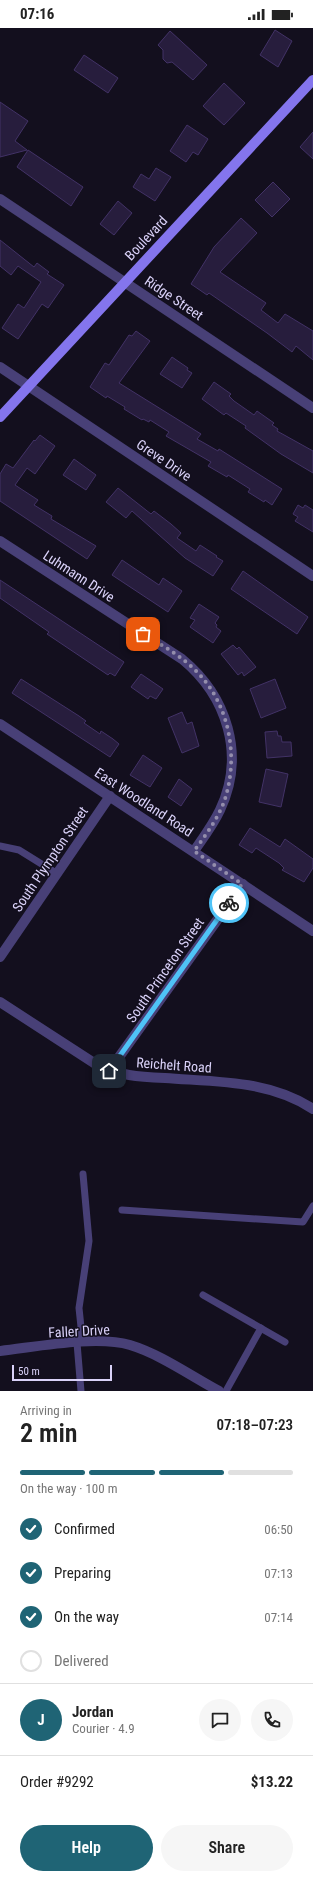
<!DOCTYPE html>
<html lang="en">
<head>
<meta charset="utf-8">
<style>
  body { margin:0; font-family:"Roboto Condensed",sans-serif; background:#f6f6f6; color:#222; height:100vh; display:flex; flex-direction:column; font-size:15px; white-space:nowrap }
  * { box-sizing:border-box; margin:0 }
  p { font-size:13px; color:#767676 }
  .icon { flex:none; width:22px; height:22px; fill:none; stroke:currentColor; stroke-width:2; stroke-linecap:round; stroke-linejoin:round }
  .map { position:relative; height:1363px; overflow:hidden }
  .details { display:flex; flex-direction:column; background:#fff; flex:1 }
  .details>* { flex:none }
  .scale { position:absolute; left:12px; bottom:10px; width:100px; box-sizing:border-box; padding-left:4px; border:2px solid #dad2f9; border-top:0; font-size:11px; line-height:14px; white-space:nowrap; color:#dad2f9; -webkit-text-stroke:3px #130f1e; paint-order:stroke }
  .pin { position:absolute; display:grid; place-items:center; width:34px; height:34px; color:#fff; margin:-17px; border-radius:8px; box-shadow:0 2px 6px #0006 }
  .courier { position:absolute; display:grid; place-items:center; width:40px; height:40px; margin:-20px; border:3px solid #4fc3f7; border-radius:50%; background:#fff; color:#222; box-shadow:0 1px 5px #0007 }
  .summary em { font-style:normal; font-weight:600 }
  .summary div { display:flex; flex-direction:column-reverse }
  .summary { display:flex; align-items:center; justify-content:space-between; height:68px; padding:0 20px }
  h1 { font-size:26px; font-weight:600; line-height:30px }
  .bar { display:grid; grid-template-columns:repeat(4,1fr); gap:6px 4px; align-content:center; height:48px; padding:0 20px }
  .bar i { height:5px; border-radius:3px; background:#e0e0e0 }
  .bar .active { background:#1f6475 }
  .bar p { grid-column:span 4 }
  .line { display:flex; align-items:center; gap:10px; padding:0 20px; border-top:1px solid #e0e0e0 }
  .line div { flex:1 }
  .round { display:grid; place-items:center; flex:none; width:42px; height:42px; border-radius:21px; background:#f6f6f6 }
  ol { padding:0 20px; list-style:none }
  li { display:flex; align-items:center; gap:12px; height:44px }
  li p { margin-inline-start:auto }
  li .icon { padding:4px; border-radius:50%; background:#1f6475; color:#fff; stroke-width:4 }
  li:last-child { color:#767676 }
  li i { width:22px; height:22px; border:2px solid #e0e0e0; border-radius:50% }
  .action { display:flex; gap:8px; margin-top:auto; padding:8px 20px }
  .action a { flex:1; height:46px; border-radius:24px; background:#1f6475; color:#fff; font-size:16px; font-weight:600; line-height:46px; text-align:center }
  .action a+a { background:#f6f6f6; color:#222 }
  .status { display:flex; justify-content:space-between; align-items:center; height:28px; padding:0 20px; background:#fff; direction:ltr }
  .status svg { height:11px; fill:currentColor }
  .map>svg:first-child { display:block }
</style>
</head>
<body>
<div class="status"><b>07:16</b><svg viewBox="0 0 49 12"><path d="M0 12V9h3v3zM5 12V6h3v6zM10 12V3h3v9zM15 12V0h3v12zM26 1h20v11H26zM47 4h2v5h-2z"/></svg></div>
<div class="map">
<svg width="313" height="1363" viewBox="0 0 313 1363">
  <rect width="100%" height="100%" fill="#130f1e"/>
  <g fill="#271d3d" stroke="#423266">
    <path d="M 275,2 L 292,13 L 278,39 L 260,27 Z"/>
    <path d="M 170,3 L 207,37 L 193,52 L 172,34 L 167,35 L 163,31 L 163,22 L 158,17 Z"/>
    <path d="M 84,27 L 118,50 L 108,65 L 74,42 Z"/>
    <path d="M 224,55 L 245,75 L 224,97 L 203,78 Z"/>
    <path d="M 0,74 L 28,93 L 15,113 L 27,122 L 0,129 Z"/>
    <path d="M 187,97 L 208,111 L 198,127 L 193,124 L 186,134 L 170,123 Z"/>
    <path d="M 313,104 L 313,131 L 300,119 Z"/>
    <path d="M 28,122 L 83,159 L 71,178 L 17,139 Z"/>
    <path d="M 156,140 L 171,149 L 155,173 L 133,159 L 141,146 L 149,151 Z"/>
    <path d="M 273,154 L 290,171 L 272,189 L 255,172 Z"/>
    <path d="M 118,173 L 132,185 L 114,207 L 100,196 Z"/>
    <path d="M 241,190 L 257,205 L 220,244 L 266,275 L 261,282 L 278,295 L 285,286 L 313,303 L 313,332 L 296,318 L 292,324 L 267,305 L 209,265 L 207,267 L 191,256 L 214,219 Z"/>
    <path d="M 0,212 L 34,239 L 37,235 L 49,244 L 47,246 L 64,257 L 48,280 L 42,276 L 18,311 L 2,300 L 18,276 L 24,280 L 41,254 L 18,238 L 11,247 L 0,238 Z"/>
    <path d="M 136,303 L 150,313 L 119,355 L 201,406 L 197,411 L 218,423 L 219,421 L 282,461 L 272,477 L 265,472 L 264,474 L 248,464 L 250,461 L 228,447 L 227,449 L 208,438 L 211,434 L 166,408 L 169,404 L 150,392 L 149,394 L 143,391 L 142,392 L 124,381 L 125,379 L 107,368 L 106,370 L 90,359 L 105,335 L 109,337 L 129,307 L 132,308 Z"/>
    <path d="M 172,329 L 188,340 L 187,342 L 192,345 L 182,360 L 160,346 Z"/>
    <path d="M 214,354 L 231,366 L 229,368 L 234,373 L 254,387 L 257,383 L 274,395 L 272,397 L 278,401 L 277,403 L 313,423 L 313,445 L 281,426 L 245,400 L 246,398 L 226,385 L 224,387 L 202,371 Z"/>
    <path d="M 40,407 L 55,418 L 35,446 L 27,440 L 15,457 L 38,472 L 34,477 L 52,488 L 51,491 L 96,518 L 87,531 L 0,473 L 0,446 L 6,436 L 13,440 L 34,412 L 35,413 Z"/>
    <path d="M 74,431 L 96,447 L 86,462 L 63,447 Z"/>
    <path d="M 118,460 L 151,486 L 154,483 L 171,496 L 181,505 L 177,510 L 196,523 L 200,517 L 217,528 L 216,529 L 223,533 L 213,548 L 185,530 L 132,483 L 126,490 L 106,474 Z"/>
    <path d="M 298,477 L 303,480 L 305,477 L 313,482 L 313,504 L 295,493 L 298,489 L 293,486 Z"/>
    <path d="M 122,532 L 159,557 L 163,550 L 182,563 L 168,584 L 112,547 Z"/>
    <path d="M 243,543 L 308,589 L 297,606 L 231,561 Z"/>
    <path d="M 0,552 L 124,634 L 115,648 L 110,645 L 108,647 L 47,606 L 49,604 L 0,570 Z"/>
    <path d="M 199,576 L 219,589 L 215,595 L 217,597 L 216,599 L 221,603 L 213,615 L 190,599 L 195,592 L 190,590 Z"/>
    <path d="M 233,617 L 237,621 L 239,619 L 256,639 L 244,648 L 242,644 L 238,647 L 221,626 Z"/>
    <path d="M 141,646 L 163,661 L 156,671 L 150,668 L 148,671 L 131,659 Z"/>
    <path d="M 21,651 L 79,688 L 86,693 L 84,695 L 100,706 L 101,703 L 113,711 L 119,716 L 110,729 L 12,665 Z"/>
    <path d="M 275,651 L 286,680 L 261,690 L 250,661 Z"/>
    <path d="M 182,684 L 187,696 L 192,694 L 199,718 L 182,725 L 168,690 Z"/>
    <path d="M 277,703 L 278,708 L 281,708 L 282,714 L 291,714 L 292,728 L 267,730 L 265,704 Z"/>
    <path d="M 143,727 L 162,740 L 150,759 L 130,747 Z"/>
    <path d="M 266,741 L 288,746 L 281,779 L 259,774 Z"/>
    <path d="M 179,751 L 192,761 L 181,778 L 168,769 Z"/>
    <path d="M 250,800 L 280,819 L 285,811 L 313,831 L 313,840 L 304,854 L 282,842 L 284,840 L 279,835 L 256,820 L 252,825 L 239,817 Z"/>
  </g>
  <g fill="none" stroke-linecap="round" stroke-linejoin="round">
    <g stroke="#484077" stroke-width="7">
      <path d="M 0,818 L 19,822 L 56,845"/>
      <path d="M 122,1182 L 303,1194 L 313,1178"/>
      <path d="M 203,1267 L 285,1314"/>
      <path d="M 81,1363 L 77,1315 L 81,1299 L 79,1280 L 89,1213 L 83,1146"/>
      <path d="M 226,1363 L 261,1300"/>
    </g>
    <g stroke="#484077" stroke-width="10">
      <path d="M 0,171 L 313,380"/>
      <path d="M 0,339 L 313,548"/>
      <path d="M 0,513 L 182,631 C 227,668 246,727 220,782 C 213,797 203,810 194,823"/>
      <path d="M 0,696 L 313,903"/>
      <path d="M 0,929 L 110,768"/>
      <path d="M 0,974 L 94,1035 C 118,1048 140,1049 165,1050 C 216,1054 269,1052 313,1081"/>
      <path d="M 109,1043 L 243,856"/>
      <path d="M 0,1323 C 36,1319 96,1307 130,1317 C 160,1326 191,1348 219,1363"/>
    </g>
    <path stroke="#8475ed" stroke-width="10" d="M 0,389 L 313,52"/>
  </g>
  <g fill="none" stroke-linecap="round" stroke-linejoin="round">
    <path stroke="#948eac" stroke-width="4" stroke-dasharray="0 7.2" d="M 143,606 C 160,616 178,626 193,640 C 229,673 240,728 224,774 C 217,792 205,808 194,823 L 242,856 L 229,875"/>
    <path stroke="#4fc3f7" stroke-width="5" d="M 109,1043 L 229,875"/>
  </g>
  <g text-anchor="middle" stroke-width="3" stroke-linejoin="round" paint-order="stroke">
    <g font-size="14" fill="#dad2f9" stroke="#130f1e">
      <text transform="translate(146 210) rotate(-47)" y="5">Boulevard</text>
      <text transform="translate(174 270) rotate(34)" y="5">Ridge Street</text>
      <text transform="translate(164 432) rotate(34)" y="5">Greve Drive</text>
      <text transform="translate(79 548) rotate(33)" y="5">Luhmann Drive</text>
      <text transform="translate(144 774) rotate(33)" y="5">East Woodland Road</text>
      <text transform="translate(50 831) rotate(-56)" y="5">South Plympton Street</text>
      <text transform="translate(165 942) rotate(-55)" y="5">South Princeton Street</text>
      <text transform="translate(174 1037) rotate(4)" y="5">Reichelt Road</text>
      <text transform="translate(79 1303) rotate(-3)" y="5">Faller Drive</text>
    </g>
  </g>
</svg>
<div class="scale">50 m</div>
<div class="pin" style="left:143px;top:606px;background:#ea580c"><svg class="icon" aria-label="bag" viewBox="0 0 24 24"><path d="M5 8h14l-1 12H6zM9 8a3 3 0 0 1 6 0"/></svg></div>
<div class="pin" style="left:109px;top:1043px;background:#1f2937"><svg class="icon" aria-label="home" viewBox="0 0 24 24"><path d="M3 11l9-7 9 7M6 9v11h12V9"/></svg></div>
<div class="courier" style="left:229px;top:875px"><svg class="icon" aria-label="bike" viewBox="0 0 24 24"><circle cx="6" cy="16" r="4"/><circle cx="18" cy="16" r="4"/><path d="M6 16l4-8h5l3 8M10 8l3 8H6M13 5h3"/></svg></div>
</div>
<section class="details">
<div class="summary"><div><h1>2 min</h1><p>Arriving in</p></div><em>07:18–07:23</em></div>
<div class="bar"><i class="active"></i><i class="active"></i><i class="active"></i><i></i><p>On the way · 100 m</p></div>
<ol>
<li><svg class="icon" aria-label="check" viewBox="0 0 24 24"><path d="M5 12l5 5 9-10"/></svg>Confirmed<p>06:50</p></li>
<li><svg class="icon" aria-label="check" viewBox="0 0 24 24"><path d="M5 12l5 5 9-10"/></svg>Preparing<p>07:13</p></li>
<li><svg class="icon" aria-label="check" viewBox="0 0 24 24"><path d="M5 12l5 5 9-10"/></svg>On the way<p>07:14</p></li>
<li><i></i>Delivered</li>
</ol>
<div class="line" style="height:72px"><b class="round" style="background:#1f6475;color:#fff">J</b><div><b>Jordan</b><p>Courier · 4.9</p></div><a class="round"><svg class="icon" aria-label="chat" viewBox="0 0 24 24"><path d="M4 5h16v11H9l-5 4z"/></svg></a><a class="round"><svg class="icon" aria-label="phone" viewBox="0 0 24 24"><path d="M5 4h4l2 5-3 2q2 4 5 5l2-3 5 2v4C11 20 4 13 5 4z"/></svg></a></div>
<div class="line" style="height:52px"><div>Order #9292</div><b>$13.22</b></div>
<div class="action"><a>Help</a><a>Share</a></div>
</section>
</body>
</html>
